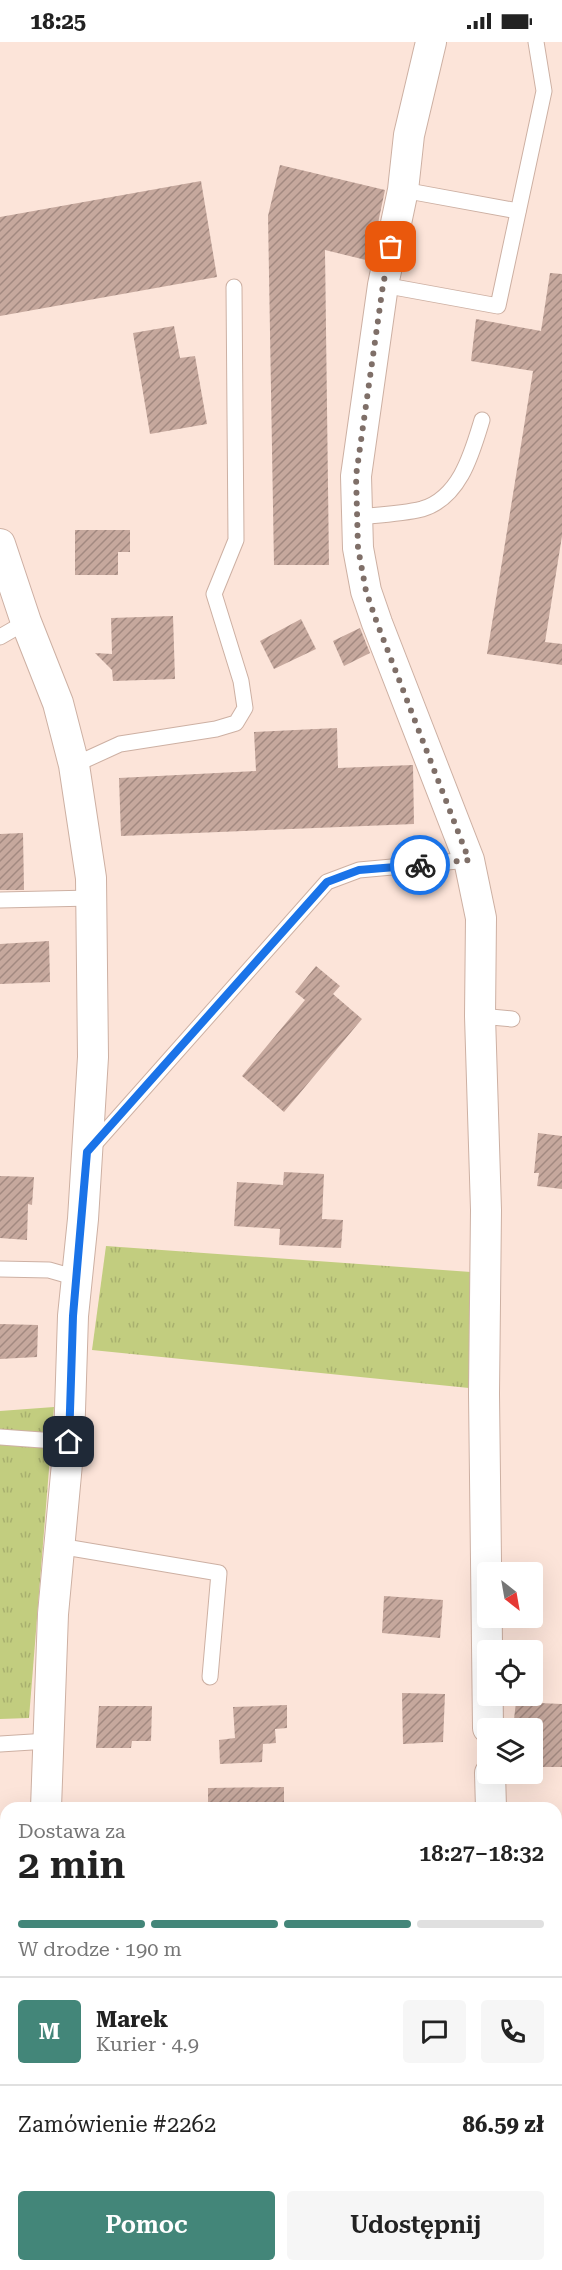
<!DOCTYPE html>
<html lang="pl">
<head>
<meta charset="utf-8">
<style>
  body { margin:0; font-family:"Roboto Serif",serif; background:#f6f6f6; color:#222; height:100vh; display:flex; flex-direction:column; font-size:22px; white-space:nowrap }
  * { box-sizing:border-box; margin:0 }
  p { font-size:20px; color:#767676 }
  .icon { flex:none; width:33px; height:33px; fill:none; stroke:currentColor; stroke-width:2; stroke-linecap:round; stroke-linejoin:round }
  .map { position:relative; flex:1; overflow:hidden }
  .sheet { position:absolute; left:0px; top:1760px; width:562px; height:470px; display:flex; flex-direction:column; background:#fff; border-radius:18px 18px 0 0; box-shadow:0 6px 24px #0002 }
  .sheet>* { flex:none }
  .needle { width:39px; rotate:149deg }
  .fabs { position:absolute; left:477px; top:1520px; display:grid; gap:12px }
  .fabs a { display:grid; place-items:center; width:66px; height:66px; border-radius:6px; background:#fff; box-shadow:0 6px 24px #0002; font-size:30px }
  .pin { position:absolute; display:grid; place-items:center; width:51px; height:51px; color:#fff; margin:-26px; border-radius:12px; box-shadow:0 3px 9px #0006 }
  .courier { position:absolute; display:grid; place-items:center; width:60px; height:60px; margin:-30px; border:4px solid #1a73e8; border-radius:50%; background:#fff; color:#222; box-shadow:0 2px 8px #0007 }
  .head em { font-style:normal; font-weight:600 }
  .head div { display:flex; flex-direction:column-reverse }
  .head { display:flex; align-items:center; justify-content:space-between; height:102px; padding:0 18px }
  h1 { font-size:39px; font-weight:600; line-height:45px }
  .bar { display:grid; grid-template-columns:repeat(4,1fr); gap:9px 6px; align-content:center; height:72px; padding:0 18px }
  .bar i { height:8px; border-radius:4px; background:#e0e0e0 }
  .bar .active { background:#438679 }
  .bar p { grid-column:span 4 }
  .line { display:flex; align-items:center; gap:15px; padding:0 18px; border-top:2px solid #e0e0e0 }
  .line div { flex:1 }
  .round { display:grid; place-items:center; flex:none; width:63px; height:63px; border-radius:6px; background:#f6f6f6 }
  .action { display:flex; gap:12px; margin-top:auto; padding:12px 18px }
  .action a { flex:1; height:69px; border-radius:6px; background:#438679; color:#fff; font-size:24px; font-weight:600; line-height:69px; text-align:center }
  .action a+a { background:#f6f6f6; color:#222 }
  .status { display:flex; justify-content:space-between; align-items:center; height:42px; padding:0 30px; background:#fff; direction:ltr }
  .status svg { height:16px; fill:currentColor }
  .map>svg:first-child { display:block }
</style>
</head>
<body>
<div class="status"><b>18:25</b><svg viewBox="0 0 49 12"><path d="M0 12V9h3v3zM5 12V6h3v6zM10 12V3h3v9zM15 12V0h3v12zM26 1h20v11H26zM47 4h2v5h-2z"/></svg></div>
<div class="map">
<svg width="562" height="2228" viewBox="0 0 562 2228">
  <defs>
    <pattern id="grass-tufts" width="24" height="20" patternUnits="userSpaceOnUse" patternTransform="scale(1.5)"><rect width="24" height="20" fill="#c2cd7f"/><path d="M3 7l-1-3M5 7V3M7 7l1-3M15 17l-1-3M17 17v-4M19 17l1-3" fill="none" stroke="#a8b06e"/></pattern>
    <pattern id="building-hatch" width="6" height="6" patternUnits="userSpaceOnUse" patternTransform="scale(1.5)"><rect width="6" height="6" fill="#c6a89d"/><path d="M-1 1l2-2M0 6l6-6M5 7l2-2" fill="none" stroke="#a28980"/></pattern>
  </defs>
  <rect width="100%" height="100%" fill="#fce4d9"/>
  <g fill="url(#grass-tufts)">
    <path d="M 106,1204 L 471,1230 L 469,1346 L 92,1308 Z"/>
    <path d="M 54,1365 L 29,1676 L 0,1677 L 0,1369 Z"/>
  </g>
  <g fill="url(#building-hatch)">
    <path d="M 280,123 L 385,148 L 370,219 L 325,208 L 329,523 L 274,523 L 268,174 Z"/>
    <path d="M 201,139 L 217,235 L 0,274 L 0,175 Z"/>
    <path d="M 550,231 L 562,232 L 562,494 L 545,600 L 562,602 L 562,623 L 487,612 L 533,329 L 471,319 L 476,277 L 541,289 Z"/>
    <path d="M 174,284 L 180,316 L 195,314 L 207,382 L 150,392 L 133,291 Z"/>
    <path d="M 75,488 L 130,488 L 130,510 L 118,510 L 118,533 L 75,533 Z"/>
    <path d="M 173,574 L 175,637 L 113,639 L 112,628 L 95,611 L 112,612 L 111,576 Z"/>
    <path d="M 301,577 L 316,607 L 274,627 L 260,599 Z"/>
    <path d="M 360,586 L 370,611 L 344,624 L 333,599 Z"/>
    <path d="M 337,686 L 338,726 L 413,723 L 414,782 L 121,794 L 119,736 L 256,729 L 254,690 Z"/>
    <path d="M 23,791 L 24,848 L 0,848 L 0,792 Z"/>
    <path d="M 49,899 L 50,940 L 0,942 L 0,902 Z"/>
    <path d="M 316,924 L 340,944 L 333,952 L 362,977 L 284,1070 L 242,1034 L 305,958 L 295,950 Z"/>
    <path d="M 538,1091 L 562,1094 L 562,1147 L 537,1144 L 539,1131 L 534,1131 Z"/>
    <path d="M 284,1130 L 324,1132 L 322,1177 L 343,1178 L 341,1206 L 279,1203 L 280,1187 L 234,1184 L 237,1140 L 283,1143 Z"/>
    <path d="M 0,1134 L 34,1135 L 32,1163 L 28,1162 L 27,1198 L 0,1196 Z"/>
    <path d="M 0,1282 L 38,1283 L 37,1315 L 0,1317 Z"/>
    <path d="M 384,1554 L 443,1558 L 440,1596 L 382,1591 Z"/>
    <path d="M 402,1651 L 445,1652 L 443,1700 L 403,1702 Z"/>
    <path d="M 516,1660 L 562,1662 L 562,1725 L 532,1725 L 532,1686 L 513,1686 Z"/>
    <path d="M 287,1663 L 287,1686 L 275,1687 L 276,1701 L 263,1702 L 262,1720 L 220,1722 L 219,1698 L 235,1696 L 233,1665 Z"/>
    <path d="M 99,1664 L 152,1664 L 151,1699 L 132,1699 L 131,1706 L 96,1706 Z"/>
    <path d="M 284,1745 L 284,1766 L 208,1766 L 208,1746 Z"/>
  </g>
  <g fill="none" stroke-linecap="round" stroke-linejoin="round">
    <g stroke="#cdb0a3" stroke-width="17">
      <g id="service">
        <path d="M 403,148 L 518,169"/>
        <path d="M 383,243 L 498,264 L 544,49 L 536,0"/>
        <path d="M 357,475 C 378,473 402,472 422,467 C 460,456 472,411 482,378"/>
        <path d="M 0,595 L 26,580"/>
        <path d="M 74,723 L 120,702 L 216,687 L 236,681 L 245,666 L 241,639 L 214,552 L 236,498 L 234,245"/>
        <path d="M 0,858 L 92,856"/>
        <path d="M 480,974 L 512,977"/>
        <path d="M 91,1106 L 327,840 L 359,828 L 469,818"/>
        <path d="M 0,1227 L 49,1228 L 77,1236"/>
        <path d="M 0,1395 L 69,1400"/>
        <path d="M 59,1504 L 219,1531 L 210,1635"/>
        <path d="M 0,1702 L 48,1699"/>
        <path d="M 0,1850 L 6,1849"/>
        <path d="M 0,1953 L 6,1952"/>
        <path d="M 0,2026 L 6,2026"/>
      </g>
    </g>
    <g stroke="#cdb0a3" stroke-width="32">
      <g id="minor">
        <path d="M 431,0 L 409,93 L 403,148 L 383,243 L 356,434 L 358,506 L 366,549 L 377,581 L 469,818 L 481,876 L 480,974 L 486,1168 L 484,1352 L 488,1686"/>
        <path d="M 0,502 L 26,580 L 58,661 L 74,723 L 91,836 L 93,1015 L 83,1177 L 73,1274 L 69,1400 L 53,1572 L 46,1766"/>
        <path d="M 490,1731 L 491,1766"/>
        <path d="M 101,2223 L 102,2228"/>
      </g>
    </g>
    <use href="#service" stroke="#fff" stroke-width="15"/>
    <use href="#minor" stroke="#fff" stroke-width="30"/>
  </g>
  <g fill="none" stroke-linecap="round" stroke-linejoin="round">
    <path stroke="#7f6f68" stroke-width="6" stroke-dasharray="0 10.8" d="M 391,205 L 383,243 L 356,434 L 358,506 L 366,549 L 377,581 L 469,818 L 420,823"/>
    <path stroke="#1a73e8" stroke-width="8" d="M 69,1400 L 73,1274 L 87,1110 L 327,840 L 359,828 L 420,823"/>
  </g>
</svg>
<div class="fabs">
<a><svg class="needle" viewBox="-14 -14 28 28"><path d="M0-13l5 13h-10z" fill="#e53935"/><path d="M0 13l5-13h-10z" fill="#767676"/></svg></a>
<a><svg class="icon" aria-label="locate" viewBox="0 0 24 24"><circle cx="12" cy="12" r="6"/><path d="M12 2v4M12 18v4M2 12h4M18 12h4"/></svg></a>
<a><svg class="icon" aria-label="layers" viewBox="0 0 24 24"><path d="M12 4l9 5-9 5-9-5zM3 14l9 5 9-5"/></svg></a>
</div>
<div class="pin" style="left:391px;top:205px;background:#ea580c"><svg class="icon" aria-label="bag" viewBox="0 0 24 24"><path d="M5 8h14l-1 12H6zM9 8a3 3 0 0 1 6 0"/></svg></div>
<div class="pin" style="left:69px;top:1400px;background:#1f2937"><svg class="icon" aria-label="home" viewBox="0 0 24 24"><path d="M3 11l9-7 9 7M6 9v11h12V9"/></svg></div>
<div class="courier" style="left:420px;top:823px"><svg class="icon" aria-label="bike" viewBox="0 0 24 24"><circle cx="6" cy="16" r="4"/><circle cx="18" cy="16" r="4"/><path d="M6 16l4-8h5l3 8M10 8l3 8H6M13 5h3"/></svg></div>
<section class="sheet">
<div class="head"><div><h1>2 min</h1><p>Dostawa za</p></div><em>18:27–18:32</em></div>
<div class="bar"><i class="active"></i><i class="active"></i><i class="active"></i><i></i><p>W drodze · 190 m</p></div>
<div class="line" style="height:108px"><b class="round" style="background:#438679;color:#fff">M</b><div><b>Marek</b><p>Kurier · 4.9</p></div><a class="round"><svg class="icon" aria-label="chat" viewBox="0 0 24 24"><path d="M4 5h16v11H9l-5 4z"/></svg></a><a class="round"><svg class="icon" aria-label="phone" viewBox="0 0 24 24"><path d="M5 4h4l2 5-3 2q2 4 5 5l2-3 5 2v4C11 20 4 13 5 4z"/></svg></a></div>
<div class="line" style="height:78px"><div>Zamówienie #2262</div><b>86.59 zł</b></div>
<div class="action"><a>Pomoc</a><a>Udostępnij</a></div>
</section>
</div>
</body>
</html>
